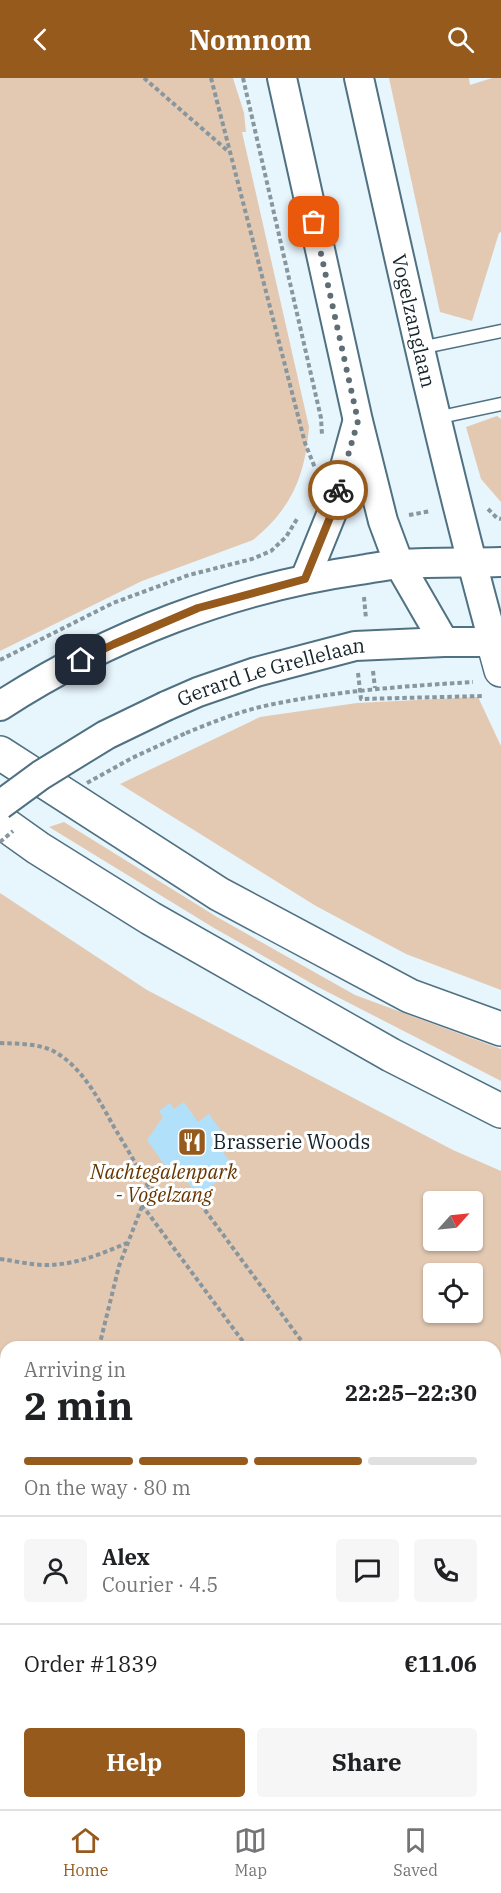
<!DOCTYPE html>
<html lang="en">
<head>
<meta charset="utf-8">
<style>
  body { margin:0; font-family:"IBM Plex Serif",serif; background:#f6f6f6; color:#202124; height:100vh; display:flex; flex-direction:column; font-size:22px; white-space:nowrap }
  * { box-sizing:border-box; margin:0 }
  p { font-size:20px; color:#757577 }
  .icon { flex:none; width:33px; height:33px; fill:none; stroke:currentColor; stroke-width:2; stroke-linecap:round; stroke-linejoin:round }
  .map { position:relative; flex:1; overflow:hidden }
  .sheet { position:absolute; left:0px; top:1263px; width:501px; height:468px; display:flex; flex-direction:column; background:#fff; border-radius:18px 18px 0 0; box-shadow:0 2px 4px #0004 }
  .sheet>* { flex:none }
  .needle { width:39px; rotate:63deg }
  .tools { position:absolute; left:423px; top:1113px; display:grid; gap:12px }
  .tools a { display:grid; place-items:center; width:60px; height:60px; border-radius:6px; background:#fff; box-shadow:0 2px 4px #0004; font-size:30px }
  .pin { position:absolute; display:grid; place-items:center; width:51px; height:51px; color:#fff; margin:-26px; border-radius:12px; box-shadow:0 3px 9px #0006 }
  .courier { position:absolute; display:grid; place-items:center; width:60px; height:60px; margin:-30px; border:4px solid #965a1c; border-radius:50%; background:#fff; color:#222; box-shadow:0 2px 8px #0007 }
  .summary em { font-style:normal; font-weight:700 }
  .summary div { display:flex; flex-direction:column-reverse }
  .summary { display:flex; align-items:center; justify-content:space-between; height:102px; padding:0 24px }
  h1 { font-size:39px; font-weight:700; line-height:45px }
  .bar { display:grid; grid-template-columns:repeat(4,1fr); gap:9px 6px; align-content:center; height:72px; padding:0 24px }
  .bar i { height:8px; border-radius:4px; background:#e0e0e0 }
  .bar .on { background:#965a1c }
  .bar p { grid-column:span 4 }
  .line { display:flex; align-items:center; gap:15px; padding:0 24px; border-top:2px solid #e0e0e0 }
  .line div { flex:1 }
  .round { display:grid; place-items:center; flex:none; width:63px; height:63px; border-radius:6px; background:#f6f6f6 }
  .cta { display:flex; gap:12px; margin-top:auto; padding:12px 24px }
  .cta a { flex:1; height:69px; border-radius:6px; background:#965a1c; color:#fff; font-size:24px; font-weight:700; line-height:69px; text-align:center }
  .cta a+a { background:#f6f6f6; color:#202124 }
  header { display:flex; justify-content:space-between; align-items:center; height:78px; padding:0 24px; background:#965a1c; color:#fff; font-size:27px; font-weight:700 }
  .tabs { display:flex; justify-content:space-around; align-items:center; height:84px; border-top:2px solid #e0e0e0; background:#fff; font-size:16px; color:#757577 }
  .tabs a { display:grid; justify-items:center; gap:3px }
  .tabs .on { color:#965a1c }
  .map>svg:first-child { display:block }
</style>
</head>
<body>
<header><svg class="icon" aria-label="back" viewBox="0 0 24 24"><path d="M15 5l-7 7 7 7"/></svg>Nomnom<svg class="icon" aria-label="search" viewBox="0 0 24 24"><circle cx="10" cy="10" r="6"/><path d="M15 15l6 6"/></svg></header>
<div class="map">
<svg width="501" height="1731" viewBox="0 0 501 1731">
  <rect width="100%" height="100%" fill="#e7f5fd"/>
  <path fill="#d1ecfa" d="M 270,1725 L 468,1725 L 460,1731 L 272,1731 L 268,1726 Z"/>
  <g fill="#e4c9b2" fill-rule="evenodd">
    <path d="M 0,0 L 233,0 L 244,35 L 246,54 L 242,54 L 309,349 C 305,398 292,430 253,462 L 142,503 L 0,573 Z"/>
    <path d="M 389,0 L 469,0 L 470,7 L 492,0 L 501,0 L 501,154 L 499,155 L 472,243 L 440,234 Z"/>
    <path d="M 497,338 L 501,341 L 501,424 L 481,401 L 466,349 Z"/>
    <path d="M 478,619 L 501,668 L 501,912 L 406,876 L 316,828 L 120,706 L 260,639 L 357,625 Z"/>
    <path d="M 64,744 L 217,839 L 355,917 L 501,971 L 501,1003 L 318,909 L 214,850 L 49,749 Z"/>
    <path d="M 0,815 L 147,912 L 453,1072 L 501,1093 L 501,1731 L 460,1731 L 468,1725 L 495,1725 L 495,1269 L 6,1269 L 6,1725 L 270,1725 L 269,1726 L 272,1731 L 0,1731 ZM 434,1124 L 472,1124 L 472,1162 L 434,1162 ZM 434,1196 L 472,1196 L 472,1234 L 434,1234 Z"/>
  </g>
  <g fill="#b0e0fa">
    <path d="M 184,1024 L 198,1044 L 209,1036 L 231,1067 L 222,1073 L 236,1091 L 205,1112 L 191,1109 L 184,1098 L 171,1096 L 147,1062 L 163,1039 L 159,1033 L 170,1025 L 174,1031 Z"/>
    <path d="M 375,1725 L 463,1725 L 455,1731 L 366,1731 Z"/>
  </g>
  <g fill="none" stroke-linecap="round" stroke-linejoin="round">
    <g stroke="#507182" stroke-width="15">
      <g id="service">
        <path d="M 420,270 L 501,253"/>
        <path d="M 436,340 L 501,326"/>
      </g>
    </g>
    <g stroke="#507182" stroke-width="32">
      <g id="tertiary">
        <path d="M 282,0 L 358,343 L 383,443 L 399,486 L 444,564"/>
        <path id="s1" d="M 359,0 C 401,188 442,377 493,563"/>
        <path d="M 305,501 L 333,432 L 357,345"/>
        <path d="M 0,628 C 108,558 233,510 360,492 C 373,490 387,487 401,486 C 434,484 468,485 501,484"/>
        <path id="s2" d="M 166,628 L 198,614 L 256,594 L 355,568 L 444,564 L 501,564"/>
      </g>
    </g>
    <g stroke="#507182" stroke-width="36">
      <g id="motorway">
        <path d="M 493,563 L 501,592"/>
        <path d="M 0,675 L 219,816 L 410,918 L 501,951"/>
        <path d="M 0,743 L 38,770 L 150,840 L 391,977 L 501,1033"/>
      </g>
    </g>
    <g stroke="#88969e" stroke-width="4" stroke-dasharray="4.5 3" stroke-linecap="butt">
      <path d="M 144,0 L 229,74"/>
      <path d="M 211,0 L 305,365 L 315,390"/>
      <path d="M 243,0 L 321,340 L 322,357"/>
      <path d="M 488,431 L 497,440 L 501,441"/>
      <path d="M 409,437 L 431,433"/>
      <path d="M 364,519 L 366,541"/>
      <path d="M 0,582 L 113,525 L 189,497 L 252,481 L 271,473 L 286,459 L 297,441"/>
      <path d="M 373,593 L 375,610"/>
      <path d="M 358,595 L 361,621 L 483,618"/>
      <path d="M 186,655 C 213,644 240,633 269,627 C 336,613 405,608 473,604"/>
      <path d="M 0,965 C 18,966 39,965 55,974 C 83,990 99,1022 114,1049 C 126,1069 138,1089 149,1110 L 199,1124 L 306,1269"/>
      <path d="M 142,1127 L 247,1269"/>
      <path d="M 0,1181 C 15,1183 31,1187 46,1187 C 75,1187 101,1176 127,1165"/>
      <path d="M 99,1269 L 119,1188 L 149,1110"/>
      <path d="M 495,1524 L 501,1532"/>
      <path d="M 495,1611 L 501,1625"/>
      <path d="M 0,1629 L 6,1610"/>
      <path d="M 0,1641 L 6,1639"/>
      <path d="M 163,1725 L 169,1731"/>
    </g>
    <use href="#service" stroke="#fff" stroke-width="12"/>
    <use href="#tertiary" stroke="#fff" stroke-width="28"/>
    <use href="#motorway" stroke="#fff" stroke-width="33"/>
    <g stroke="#507182" stroke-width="32" stroke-linecap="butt">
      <path id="tertiary-bridge" d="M 0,727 L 41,697 L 106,657 L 166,628"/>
    </g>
    <g stroke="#88969e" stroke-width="4" stroke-dasharray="4.5 3" stroke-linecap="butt">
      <path d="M 87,705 L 132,680 L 186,655"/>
      <path d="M 0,764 L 13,753"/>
    </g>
    <use href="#tertiary-bridge" stroke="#fff" stroke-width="28"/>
  </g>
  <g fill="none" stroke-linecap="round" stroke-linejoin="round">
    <path stroke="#5f6d74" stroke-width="6" stroke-dasharray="0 10.8" d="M 314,144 L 358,343 L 338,412"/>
    <path stroke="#965a1c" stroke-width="8" d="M 81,582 L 114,566 L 198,530 L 305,501 L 333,432 L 338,412"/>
  </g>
  <defs>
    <g id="restaurant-square" transform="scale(1.5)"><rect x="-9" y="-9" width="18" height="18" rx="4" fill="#965a1c" stroke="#fff"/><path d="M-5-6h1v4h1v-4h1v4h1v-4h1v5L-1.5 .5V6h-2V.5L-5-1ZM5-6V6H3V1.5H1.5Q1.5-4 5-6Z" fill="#fff"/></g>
  </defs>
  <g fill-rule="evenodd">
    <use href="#restaurant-square" x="192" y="1064"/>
  </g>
  <g text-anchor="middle" stroke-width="6" stroke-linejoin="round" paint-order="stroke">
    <g font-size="20" fill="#16242b" stroke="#fff">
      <text dy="7" stroke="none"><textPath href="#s1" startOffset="249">Vogelzanglaan</textPath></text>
      <text dy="7" stroke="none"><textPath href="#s2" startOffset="111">Gerard Le Grellelaan</textPath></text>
    </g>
    <g font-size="20" fill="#16242b" stroke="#fff" text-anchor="start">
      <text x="213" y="1071">Brasserie Woods</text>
    </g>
    <g font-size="20" font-style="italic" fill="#663600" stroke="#fff">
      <text x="164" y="1101">Nachtegalenpark<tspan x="164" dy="23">- Vogelzang</tspan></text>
    </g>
  </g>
</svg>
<div class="tools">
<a><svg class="needle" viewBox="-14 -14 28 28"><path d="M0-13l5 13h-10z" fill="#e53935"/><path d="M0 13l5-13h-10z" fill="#757577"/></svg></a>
<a><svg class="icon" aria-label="locate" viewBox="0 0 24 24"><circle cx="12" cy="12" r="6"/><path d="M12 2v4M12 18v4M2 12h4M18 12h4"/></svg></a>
</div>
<div class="pin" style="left:314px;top:144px;background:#ea580c"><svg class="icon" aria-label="bag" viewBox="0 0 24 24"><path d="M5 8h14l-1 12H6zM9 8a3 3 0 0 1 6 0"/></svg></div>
<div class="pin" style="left:81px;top:582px;background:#1f2937"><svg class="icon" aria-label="home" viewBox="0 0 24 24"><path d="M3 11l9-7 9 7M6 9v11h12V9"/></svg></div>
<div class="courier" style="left:338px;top:412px"><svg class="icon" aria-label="bike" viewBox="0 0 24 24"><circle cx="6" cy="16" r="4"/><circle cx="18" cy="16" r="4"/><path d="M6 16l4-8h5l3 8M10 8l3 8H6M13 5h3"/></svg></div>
<section class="sheet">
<div class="summary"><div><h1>2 min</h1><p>Arriving in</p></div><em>22:25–22:30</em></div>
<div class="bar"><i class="on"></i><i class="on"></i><i class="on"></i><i></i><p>On the way · 80 m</p></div>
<div class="line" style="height:108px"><a class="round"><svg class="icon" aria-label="person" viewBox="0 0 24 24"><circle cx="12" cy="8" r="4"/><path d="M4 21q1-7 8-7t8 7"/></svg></a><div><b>Alex</b><p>Courier · 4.5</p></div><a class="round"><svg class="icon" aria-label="chat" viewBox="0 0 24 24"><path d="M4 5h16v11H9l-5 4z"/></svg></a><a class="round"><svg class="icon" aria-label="phone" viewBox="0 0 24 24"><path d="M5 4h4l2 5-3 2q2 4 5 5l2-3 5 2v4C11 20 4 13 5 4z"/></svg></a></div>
<div class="line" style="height:78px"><div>Order #1839</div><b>€11.06</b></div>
<div class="cta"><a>Help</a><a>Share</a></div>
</section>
</div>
<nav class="tabs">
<a class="on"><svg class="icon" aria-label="home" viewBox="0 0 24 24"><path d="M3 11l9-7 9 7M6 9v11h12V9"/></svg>Home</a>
<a><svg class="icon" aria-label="map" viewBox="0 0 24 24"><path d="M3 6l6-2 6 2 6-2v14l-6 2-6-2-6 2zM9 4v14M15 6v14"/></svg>Map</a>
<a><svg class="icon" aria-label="saved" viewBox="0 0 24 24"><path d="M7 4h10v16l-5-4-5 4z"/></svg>Saved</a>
</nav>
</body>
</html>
